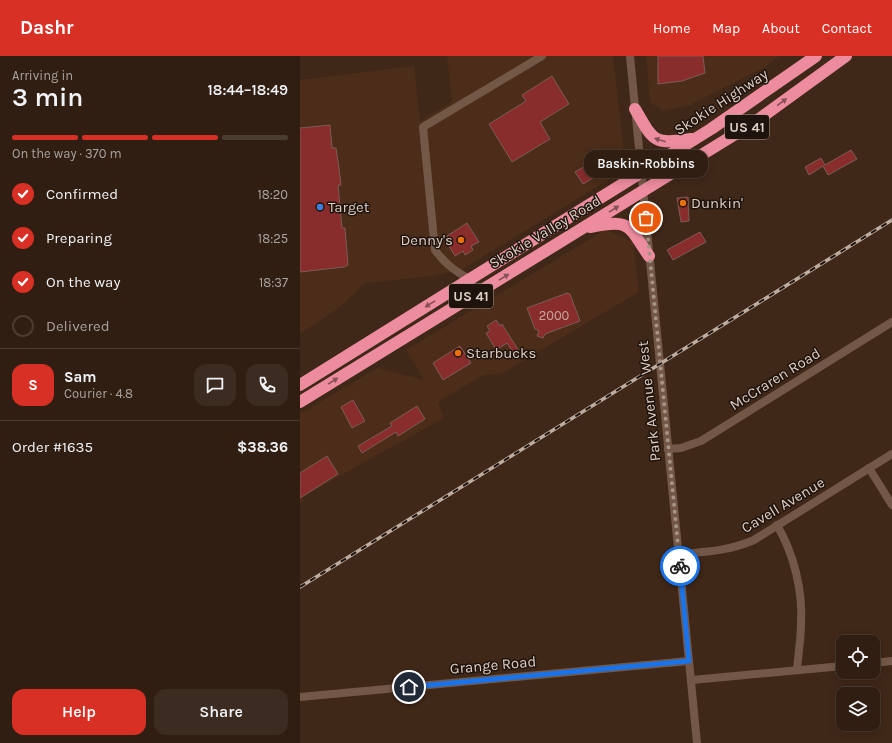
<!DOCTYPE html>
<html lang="en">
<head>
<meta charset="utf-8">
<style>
  body { margin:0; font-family:Karla,sans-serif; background:#3c2b20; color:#f1f3f6; height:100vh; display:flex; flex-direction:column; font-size:15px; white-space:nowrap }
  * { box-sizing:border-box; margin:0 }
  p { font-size:13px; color:#a8a29f }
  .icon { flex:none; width:22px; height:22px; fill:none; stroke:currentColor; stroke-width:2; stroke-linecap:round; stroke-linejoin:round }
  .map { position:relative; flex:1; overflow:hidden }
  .side { display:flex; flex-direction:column; background:#301e12; width:300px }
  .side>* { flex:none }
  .buttons { position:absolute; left:536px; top:579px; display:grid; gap:8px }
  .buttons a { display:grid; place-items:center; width:44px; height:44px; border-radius:8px; background:#301e12; box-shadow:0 2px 10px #0003,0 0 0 1px #4b3c32; font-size:20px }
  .pin { position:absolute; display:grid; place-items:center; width:34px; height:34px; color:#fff; margin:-17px; border:2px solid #fff; border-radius:50%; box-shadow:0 1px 4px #0007 }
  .courier { position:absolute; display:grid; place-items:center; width:40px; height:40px; margin:-20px; border:3px solid #1a73e8; border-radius:50%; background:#fff; color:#222; box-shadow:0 1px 5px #0007 }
  .bubble { position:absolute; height:28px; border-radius:12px; background:#301e12; box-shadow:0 2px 10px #0003,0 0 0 1px #4b3c32; font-size:13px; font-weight:600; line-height:28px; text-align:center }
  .headline em { font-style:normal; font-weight:600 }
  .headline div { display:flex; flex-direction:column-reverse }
  .headline { display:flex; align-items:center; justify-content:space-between; height:68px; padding:0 12px }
  h1 { font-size:26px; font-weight:600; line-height:30px }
  .bar { display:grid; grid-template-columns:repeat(4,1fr); gap:6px 4px; align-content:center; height:48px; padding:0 12px }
  .bar i { height:5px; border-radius:3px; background:#4b3c32 }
  .bar .current { background:#d93025 }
  .bar p { grid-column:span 4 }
  .line { display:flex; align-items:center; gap:10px; padding:0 12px; border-top:1px solid #4b3c32 }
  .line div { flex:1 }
  .round { display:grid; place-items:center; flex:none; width:42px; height:42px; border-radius:12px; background:#3c2b20 }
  ol { padding:0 12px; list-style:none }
  li { display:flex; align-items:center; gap:12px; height:44px }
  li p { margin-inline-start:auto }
  li .icon { padding:4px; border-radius:50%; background:#d93025; color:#fff; stroke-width:4 }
  li:last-child { color:#a8a29f }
  li i { width:22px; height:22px; border:2px solid #4b3c32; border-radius:50% }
  .button { display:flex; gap:8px; margin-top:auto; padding:8px 12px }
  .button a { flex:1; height:46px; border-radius:12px; background:#d93025; color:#fff; font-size:16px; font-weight:600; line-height:46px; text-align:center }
  .button a+a { background:#3c2b20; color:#f1f3f6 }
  header { display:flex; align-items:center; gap:24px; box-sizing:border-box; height:56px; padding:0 20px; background:#d93025; color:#fff }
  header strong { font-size:19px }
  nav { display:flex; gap:22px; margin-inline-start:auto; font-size:14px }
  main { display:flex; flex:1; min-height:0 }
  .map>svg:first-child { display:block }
</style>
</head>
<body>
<header>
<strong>Dashr</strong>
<nav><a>Home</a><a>Map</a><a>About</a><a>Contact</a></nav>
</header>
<main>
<section class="side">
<div class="headline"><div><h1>3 min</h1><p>Arriving in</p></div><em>18:44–18:49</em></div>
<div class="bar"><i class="current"></i><i class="current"></i><i class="current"></i><i></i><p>On the way · 370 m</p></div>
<ol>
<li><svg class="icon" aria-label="check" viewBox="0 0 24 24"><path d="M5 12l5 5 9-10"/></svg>Confirmed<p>18:20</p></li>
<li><svg class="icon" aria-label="check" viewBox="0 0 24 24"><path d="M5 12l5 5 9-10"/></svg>Preparing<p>18:25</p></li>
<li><svg class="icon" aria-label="check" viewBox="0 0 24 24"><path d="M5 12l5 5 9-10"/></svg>On the way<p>18:37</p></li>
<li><i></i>Delivered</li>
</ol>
<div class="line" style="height:72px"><b class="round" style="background:#d93025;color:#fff">S</b><div><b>Sam</b><p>Courier · 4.8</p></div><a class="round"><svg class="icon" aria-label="chat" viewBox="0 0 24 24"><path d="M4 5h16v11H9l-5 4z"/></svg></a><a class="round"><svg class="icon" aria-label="phone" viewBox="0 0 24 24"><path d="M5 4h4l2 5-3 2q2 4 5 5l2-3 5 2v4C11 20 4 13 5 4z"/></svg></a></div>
<div class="line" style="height:52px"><div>Order #1635</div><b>$38.36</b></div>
<div class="button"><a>Help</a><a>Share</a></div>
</section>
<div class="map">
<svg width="592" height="687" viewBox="0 0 592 687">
  <rect width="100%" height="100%" fill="#402818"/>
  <g fill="#4c2d19">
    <path d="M 147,0 L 313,0 L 326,113 L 163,213 L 132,220 L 65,227 L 40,251 L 0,278 L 0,24 L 114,10 L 120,65 L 152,46 Z"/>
    <path d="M 346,0 L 479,0 L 465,11 L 390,49 L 363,55 L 350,46 Z"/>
    <path d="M 305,174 L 333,186 L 339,236 L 201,318 L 183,319 L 138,346 L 144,362 L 2,441 L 4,445 L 0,447 L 0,358 L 77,312 L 124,324 L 106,294 Z"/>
  </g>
  <g fill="#882d2c" stroke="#7d5b58">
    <path d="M 358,0 L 403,0 L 405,17 L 382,25 L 358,28 Z"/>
    <path d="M 252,20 L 269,48 L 240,66 L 250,83 L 212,106 L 189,68 L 226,45 L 222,39 Z"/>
    <path d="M 30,69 L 32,92 L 36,92 L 39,112 L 41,129 L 38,129 L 42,172 L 45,172 L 48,209 L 44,211 L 0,216 L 0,72 Z"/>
    <path d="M 551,94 L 557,103 L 528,119 L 523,110 L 509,119 L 505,111 L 521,102 L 525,109 Z"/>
    <path d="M 308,96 L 315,109 L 283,128 L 275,116 L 287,109 L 285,105 L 294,100 L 296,103 Z"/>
    <path d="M 388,141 L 389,165 L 381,166 L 377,142 Z"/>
    <path d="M 167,167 L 179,186 L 171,190 L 173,194 L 165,199 L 163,195 L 155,200 L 144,182 Z"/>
    <path d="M 400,176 L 406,186 L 373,204 L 367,194 Z"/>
    <path d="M 267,237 L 270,238 L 280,265 L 245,278 L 243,282 L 237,280 L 239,275 L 235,273 L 227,252 Z"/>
    <path d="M 196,264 L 200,270 L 202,268 L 220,297 L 215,300 L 207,287 L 196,294 L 186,277 L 190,275 L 187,270 Z"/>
    <path d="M 160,290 L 171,307 L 143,324 L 133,307 Z"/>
    <path d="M 53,344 L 65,365 L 52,372 L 41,351 Z"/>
    <path d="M 117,350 L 125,363 L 98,380 L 96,376 L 62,397 L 58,390 L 92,370 L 90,367 Z"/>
    <path d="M 27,400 L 38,418 L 0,442 L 0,417 Z"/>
  </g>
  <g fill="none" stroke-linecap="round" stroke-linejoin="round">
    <g stroke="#745847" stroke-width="8">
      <path d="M 330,0 L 397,687"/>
      <path d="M 170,223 C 155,216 145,208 135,194 L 123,71 L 242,0"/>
      <path d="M 368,393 L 381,392 L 401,385 L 592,266"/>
      <path d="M 569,412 L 592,449"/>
      <path d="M 477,469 C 494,498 503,535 501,568 C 501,583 498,599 497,614"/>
      <path d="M 379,498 C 405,496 429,495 454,484 L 592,398"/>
      <path d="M 573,607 L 592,605"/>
      <path d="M 392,624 L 543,610"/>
      <path d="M 0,641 L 389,605"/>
    </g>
    <g stroke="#ed8c9f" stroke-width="12">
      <path d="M 335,53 C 354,85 352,89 391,83"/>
      <path d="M 290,171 C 331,163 327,168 349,200"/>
      <path d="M 0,329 L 411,73 L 516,0"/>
      <path d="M 0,346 L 455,66 L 546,0"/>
    </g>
    <g stroke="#bdaca0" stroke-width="3.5">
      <path id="rail" d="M 0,531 L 592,164"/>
    </g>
    <use href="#rail" stroke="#1f140d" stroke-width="2" stroke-dasharray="6" stroke-linecap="butt"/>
  </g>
  <defs><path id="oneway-solid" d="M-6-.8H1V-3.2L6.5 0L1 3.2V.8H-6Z"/></defs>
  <g fill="#865056">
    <use href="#oneway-solid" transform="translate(482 46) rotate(-36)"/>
    <use href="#oneway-solid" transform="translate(360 84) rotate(-162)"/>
    <use href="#oneway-solid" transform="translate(314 153) rotate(-32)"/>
    <use href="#oneway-solid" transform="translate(204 221) rotate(-31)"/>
    <use href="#oneway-solid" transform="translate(130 248) rotate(148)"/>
    <use href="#oneway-solid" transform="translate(33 325) rotate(-32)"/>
  </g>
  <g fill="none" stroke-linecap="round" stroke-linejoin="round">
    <path stroke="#a79488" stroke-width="4" stroke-dasharray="0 7.2" d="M 346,162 L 380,510"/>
    <path stroke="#1a73e8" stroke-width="5" d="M 109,631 L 389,605 L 380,510"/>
  </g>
  <g fill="#e8710a" stroke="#1f140d" stroke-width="1.5">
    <circle cx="383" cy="147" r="4"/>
    <circle cx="161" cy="184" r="4"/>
    <circle cx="158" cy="297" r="4"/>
  </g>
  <circle fill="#3f7fe0" stroke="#1f140d" stroke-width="1.5" cx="20" cy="151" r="4"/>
  <g text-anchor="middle" stroke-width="3" stroke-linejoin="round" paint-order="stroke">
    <g font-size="13" fill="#c8a69e">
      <text x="254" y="264">2000</text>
    </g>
    <g fill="#1f140d" stroke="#a5968d" stroke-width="1">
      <rect x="425" y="59" width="44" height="24" rx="3"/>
      <rect x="149" y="228" width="44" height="24" rx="3"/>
    </g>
    <g font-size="14" font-weight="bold" fill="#decec4">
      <text x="447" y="76">US 41</text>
      <text x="171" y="245">US 41</text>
    </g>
    <g font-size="15" fill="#decec4" stroke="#1f140d">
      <text transform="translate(421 46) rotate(-33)" y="5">Skokie Highway</text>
      <text transform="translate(245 176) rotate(-31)" y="5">Skokie Valley Road</text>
      <text transform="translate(475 323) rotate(-32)" y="5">McCraren Road</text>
      <text transform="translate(349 345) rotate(-96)" y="5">Park Avenue West</text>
      <text transform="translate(483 449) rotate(-31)" y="5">Cavell Avenue</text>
      <text transform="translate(193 609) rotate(-5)" y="5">Grange Road</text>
    </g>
    <g font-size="15" fill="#decec4" stroke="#1f140d" text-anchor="start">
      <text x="391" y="152">Dunkin'</text>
      <text x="28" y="156">Target</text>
      <text x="153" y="189" text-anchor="end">Denny's</text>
      <text x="166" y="302">Starbucks</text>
    </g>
  </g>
</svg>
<div class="buttons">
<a><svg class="icon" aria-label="locate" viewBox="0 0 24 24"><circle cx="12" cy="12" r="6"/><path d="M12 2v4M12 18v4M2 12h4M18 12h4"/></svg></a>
<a><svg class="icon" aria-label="layers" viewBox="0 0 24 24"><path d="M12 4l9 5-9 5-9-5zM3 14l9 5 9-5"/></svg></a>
</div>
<div class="pin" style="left:346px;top:162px;background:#ea580c"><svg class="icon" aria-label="bag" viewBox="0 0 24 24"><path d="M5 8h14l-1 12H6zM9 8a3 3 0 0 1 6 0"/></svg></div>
<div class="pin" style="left:109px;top:631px;background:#1f2937"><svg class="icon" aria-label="home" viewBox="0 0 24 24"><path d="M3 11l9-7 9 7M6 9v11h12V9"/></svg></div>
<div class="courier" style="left:380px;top:510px"><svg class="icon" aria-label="bike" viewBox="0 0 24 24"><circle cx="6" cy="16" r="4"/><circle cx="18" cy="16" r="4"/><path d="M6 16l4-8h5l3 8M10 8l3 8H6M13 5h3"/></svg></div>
<div class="bubble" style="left:284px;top:94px;width:124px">Baskin-Robbins</div>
</div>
</main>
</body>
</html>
